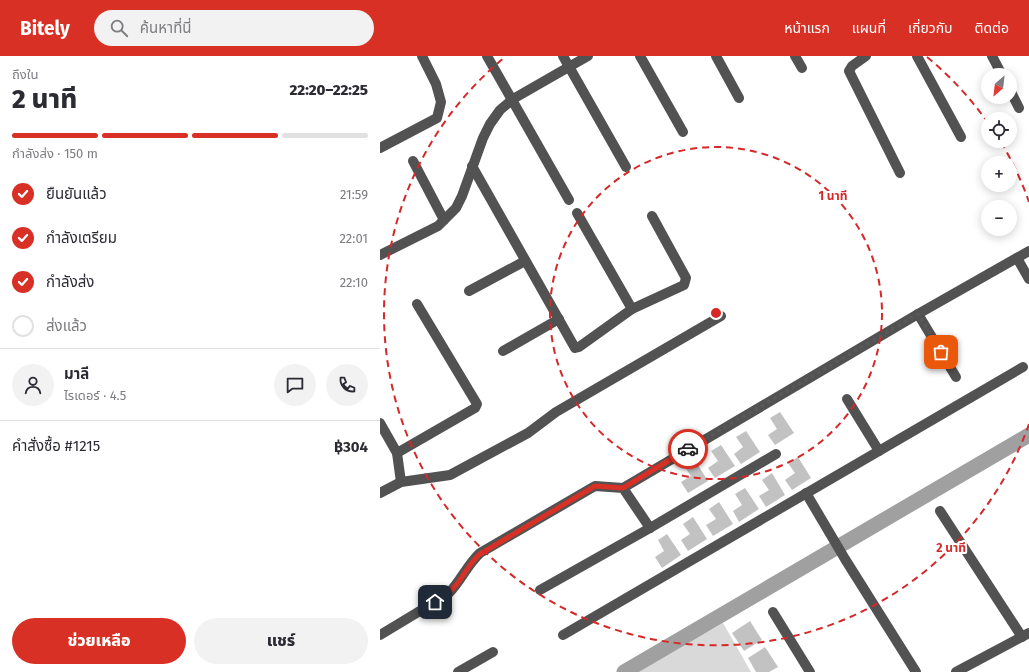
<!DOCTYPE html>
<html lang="th">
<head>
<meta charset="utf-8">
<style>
  body { margin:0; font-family:"Fira Sans","Noto Sans Thai",sans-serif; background:#f2f2f3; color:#2b2b33; height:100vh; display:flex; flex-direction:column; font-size:15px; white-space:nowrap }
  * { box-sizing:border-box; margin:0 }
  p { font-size:13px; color:#7c7c81 }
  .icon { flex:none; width:22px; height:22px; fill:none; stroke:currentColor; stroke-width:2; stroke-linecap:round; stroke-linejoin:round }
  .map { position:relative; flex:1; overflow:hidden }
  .panel { display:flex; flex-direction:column; background:#fff; width:380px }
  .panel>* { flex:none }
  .needle { width:26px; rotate:208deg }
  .fabs { position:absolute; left:601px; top:12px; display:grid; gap:8px }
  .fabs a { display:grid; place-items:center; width:36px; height:36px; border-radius:50%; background:#fff; box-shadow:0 2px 10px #0003; font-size:20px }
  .pin { position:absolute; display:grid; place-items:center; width:34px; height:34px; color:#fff; margin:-17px; border-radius:8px; box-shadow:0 2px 6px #0006 }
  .courier { position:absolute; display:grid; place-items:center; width:40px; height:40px; margin:-20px; border:3px solid #d93025; border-radius:50%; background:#fff; color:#222; box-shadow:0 1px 5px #0007 }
  .headline em { font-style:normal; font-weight:800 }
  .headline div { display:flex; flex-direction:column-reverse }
  .headline { display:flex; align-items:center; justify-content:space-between; height:68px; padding:0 12px }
  h1 { font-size:26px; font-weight:800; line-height:30px }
  .bar { display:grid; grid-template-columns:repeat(4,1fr); gap:6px 4px; align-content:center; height:48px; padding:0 12px }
  .bar i { height:5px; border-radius:3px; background:#e1e1e2 }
  .bar .current { background:#d93025 }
  .bar p { grid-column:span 4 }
  .line { display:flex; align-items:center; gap:10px; padding:0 12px; border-top:1px solid #e1e1e2 }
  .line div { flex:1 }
  .round { display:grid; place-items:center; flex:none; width:42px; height:42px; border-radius:21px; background:#f2f2f3 }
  ol { padding:0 12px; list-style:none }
  li { display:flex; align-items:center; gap:12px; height:44px }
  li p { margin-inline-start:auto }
  li .icon { padding:4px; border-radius:50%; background:#d93025; color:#fff; stroke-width:4 }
  li:last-child { color:#7c7c81 }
  li i { width:22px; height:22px; border:2px solid #e1e1e2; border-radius:50% }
  .cta { display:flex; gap:8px; margin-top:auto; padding:8px 12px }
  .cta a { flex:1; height:46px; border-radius:24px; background:#d93025; color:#fff; font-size:16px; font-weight:800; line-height:46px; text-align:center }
  .cta a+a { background:#f2f2f3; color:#2b2b33 }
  header { display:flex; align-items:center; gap:24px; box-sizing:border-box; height:56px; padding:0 20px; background:#d93025; color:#fff }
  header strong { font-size:19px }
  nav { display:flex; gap:22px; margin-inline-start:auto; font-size:14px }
  .search { width:280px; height:36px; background:#f2f2f3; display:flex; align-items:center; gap:10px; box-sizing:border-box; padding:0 14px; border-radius:22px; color:#7c7c81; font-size:15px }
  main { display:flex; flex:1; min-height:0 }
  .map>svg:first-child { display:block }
</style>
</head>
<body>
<header>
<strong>Bitely</strong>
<div class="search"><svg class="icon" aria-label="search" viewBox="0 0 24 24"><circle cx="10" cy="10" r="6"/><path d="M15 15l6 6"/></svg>ค้นหาที่นี่</div>
<nav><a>หน้าแรก</a><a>แผนที่</a><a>เกี่ยวกับ</a><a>ติดต่อ</a></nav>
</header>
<main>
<section class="panel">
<div class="headline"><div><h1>2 นาที</h1><p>ถึงใน</p></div><em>22:20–22:25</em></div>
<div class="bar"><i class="current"></i><i class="current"></i><i class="current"></i><i></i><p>กำลังส่ง · 150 m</p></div>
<ol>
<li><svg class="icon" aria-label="check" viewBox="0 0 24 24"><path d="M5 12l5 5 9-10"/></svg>ยืนยันแล้ว<p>21:59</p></li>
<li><svg class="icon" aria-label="check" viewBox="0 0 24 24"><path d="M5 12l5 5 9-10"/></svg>กำลังเตรียม<p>22:01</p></li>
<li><svg class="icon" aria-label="check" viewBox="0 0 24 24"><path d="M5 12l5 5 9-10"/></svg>กำลังส่ง<p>22:10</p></li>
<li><i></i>ส่งแล้ว</li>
</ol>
<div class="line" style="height:72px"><a class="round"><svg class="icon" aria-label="person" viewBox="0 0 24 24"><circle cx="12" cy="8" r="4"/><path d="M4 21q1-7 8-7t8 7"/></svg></a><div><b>มาลี</b><p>ไรเดอร์ · 4.5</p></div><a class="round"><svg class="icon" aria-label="chat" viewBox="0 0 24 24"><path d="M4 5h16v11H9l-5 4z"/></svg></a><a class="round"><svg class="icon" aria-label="phone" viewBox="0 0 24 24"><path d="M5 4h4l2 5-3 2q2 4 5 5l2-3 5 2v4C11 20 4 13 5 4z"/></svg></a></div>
<div class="line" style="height:52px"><div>คำสั่งซื้อ #1215</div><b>฿304</b></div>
<div class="cta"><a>ช่วยเหลือ</a><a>แชร์</a></div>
</section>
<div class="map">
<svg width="649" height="616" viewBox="0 0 649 616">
  <rect width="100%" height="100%" fill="#fff"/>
  <path fill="#d9d9d9" d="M 343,567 L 371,616 L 255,616 Z"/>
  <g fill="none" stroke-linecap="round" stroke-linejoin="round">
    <path stroke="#a0a0a0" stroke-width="15" d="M 244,616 L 649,379"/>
  </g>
  <g fill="#c2c2c2">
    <path d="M 400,356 L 414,377 L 395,389 L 388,379 L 397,373 L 390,362 Z"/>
    <path d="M 366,375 L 380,396 L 361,408 L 354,398 L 363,391 L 356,381 Z"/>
    <path d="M 341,389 L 355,410 L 335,422 L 328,412 L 338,405 L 331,395 Z"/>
    <path d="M 418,401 L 431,422 L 412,434 L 405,424 L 415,417 L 408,407 Z"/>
    <path d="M 314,403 L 328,425 L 308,437 L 301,426 L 311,420 L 304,410 Z"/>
    <path d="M 392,417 L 405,439 L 386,451 L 379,440 L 389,434 L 382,424 Z"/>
    <path d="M 365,432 L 379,453 L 359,466 L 353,455 L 362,449 L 355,438 Z"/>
    <path d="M 339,446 L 353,468 L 333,480 L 326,469 L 336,463 L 329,453 Z"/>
    <path d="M 313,461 L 327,483 L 308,495 L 301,484 L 310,478 L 303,468 Z"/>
    <path d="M 287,478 L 301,499 L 282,512 L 275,501 L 284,495 L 278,484 Z"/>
    <path d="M 370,565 L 382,584 L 364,595 L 352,577 Z"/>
    <path d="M 385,591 L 398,611 L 389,616 L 376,616 L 368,602 Z"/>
  </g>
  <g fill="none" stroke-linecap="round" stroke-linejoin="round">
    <g stroke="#525252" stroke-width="10">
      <path d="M 107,0 L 189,144"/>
      <path d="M 183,0 L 246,111"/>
      <path d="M 260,0 L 303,76"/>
      <path d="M 336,0 L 359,42"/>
      <path d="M 415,0 L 422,12"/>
      <path d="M 486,0 L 472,10 L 469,15 L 520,117"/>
      <path d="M 537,0 L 581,81"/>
      <path d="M 612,0 L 622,19"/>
      <path d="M 630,34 L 639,52"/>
      <path d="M 0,92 L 57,62 L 61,46 L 56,28 L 42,0"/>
      <path d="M 33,105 L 64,164"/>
      <path d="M 92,110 L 195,292 L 199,291 L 252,253 L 304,229 L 306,222 L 272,160"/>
      <path d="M 197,157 L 252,253"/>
      <path d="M 0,199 L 58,170 L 76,152 L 82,140 L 103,82 L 110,68 L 120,54 L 133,43 L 208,0"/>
      <path d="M 637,202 L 649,223"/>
      <path d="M 89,235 L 145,205"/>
      <path d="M 538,258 L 576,321"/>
      <path d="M 123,295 L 179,263"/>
      <path d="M 467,343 L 499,395"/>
      <path d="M 0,367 L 17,397 L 21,426"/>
      <path d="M 17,397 L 95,352 L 97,348 L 37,248"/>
      <path d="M 243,432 L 538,258 L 649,195"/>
      <path d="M 0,437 L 21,426 L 70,419 L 148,377 L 176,356 L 341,260"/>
      <path d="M 426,437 L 465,503 L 536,616"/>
      <path d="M 560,455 L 642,581"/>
      <path d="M 160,534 L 270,472 L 396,398"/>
      <path d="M 393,556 L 430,616"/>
      <path d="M 0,579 L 68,538 C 81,525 87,509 100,497 L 215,430 L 243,432 L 270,472"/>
      <path d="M 183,579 L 643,311"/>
      <path d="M 78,616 L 113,596"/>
      <path d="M 576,616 L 649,577"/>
    </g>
  </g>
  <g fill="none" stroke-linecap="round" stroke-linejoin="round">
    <path stroke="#595959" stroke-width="4" stroke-dasharray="0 7.2" d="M 308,393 L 538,258 L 561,296"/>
    <path stroke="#d93025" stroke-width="5" d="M 55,546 C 63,541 71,536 77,528 C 85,518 90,506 100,498 L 215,430 L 243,432 L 308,393"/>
  </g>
  <g fill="none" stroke="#d62828" stroke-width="2" stroke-dasharray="7 5">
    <circle cx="336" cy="257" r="166"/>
    <path d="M649 368A332 332 0 1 1 125 1M547 1A332 332 0 0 1 608 67M621 86A332 332 0 0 1 649 146"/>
  </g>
  <circle cx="336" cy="257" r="6" fill="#d62828" stroke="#fff" stroke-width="2"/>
  <g font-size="12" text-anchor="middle" font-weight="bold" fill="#d62828" stroke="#fff" stroke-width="4" stroke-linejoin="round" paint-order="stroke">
    <text x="453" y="144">1 นาที</text>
    <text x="571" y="496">2 นาที</text>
  </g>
</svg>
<div class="fabs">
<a><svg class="needle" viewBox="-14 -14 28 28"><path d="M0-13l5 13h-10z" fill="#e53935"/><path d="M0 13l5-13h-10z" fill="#7c7c81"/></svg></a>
<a><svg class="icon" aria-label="locate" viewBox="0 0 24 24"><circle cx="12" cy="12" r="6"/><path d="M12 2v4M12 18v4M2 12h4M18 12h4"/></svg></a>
<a>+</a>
<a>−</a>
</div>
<div class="pin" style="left:561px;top:296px;background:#ea580c"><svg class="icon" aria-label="bag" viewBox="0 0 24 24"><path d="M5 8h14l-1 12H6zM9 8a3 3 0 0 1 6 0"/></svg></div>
<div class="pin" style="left:55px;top:546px;background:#1f2937"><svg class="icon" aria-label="home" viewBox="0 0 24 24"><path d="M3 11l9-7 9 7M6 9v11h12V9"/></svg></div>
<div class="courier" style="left:308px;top:393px"><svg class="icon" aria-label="car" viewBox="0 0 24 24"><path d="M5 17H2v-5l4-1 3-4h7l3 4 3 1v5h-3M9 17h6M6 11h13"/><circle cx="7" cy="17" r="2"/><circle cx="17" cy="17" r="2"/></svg></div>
</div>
</main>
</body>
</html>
